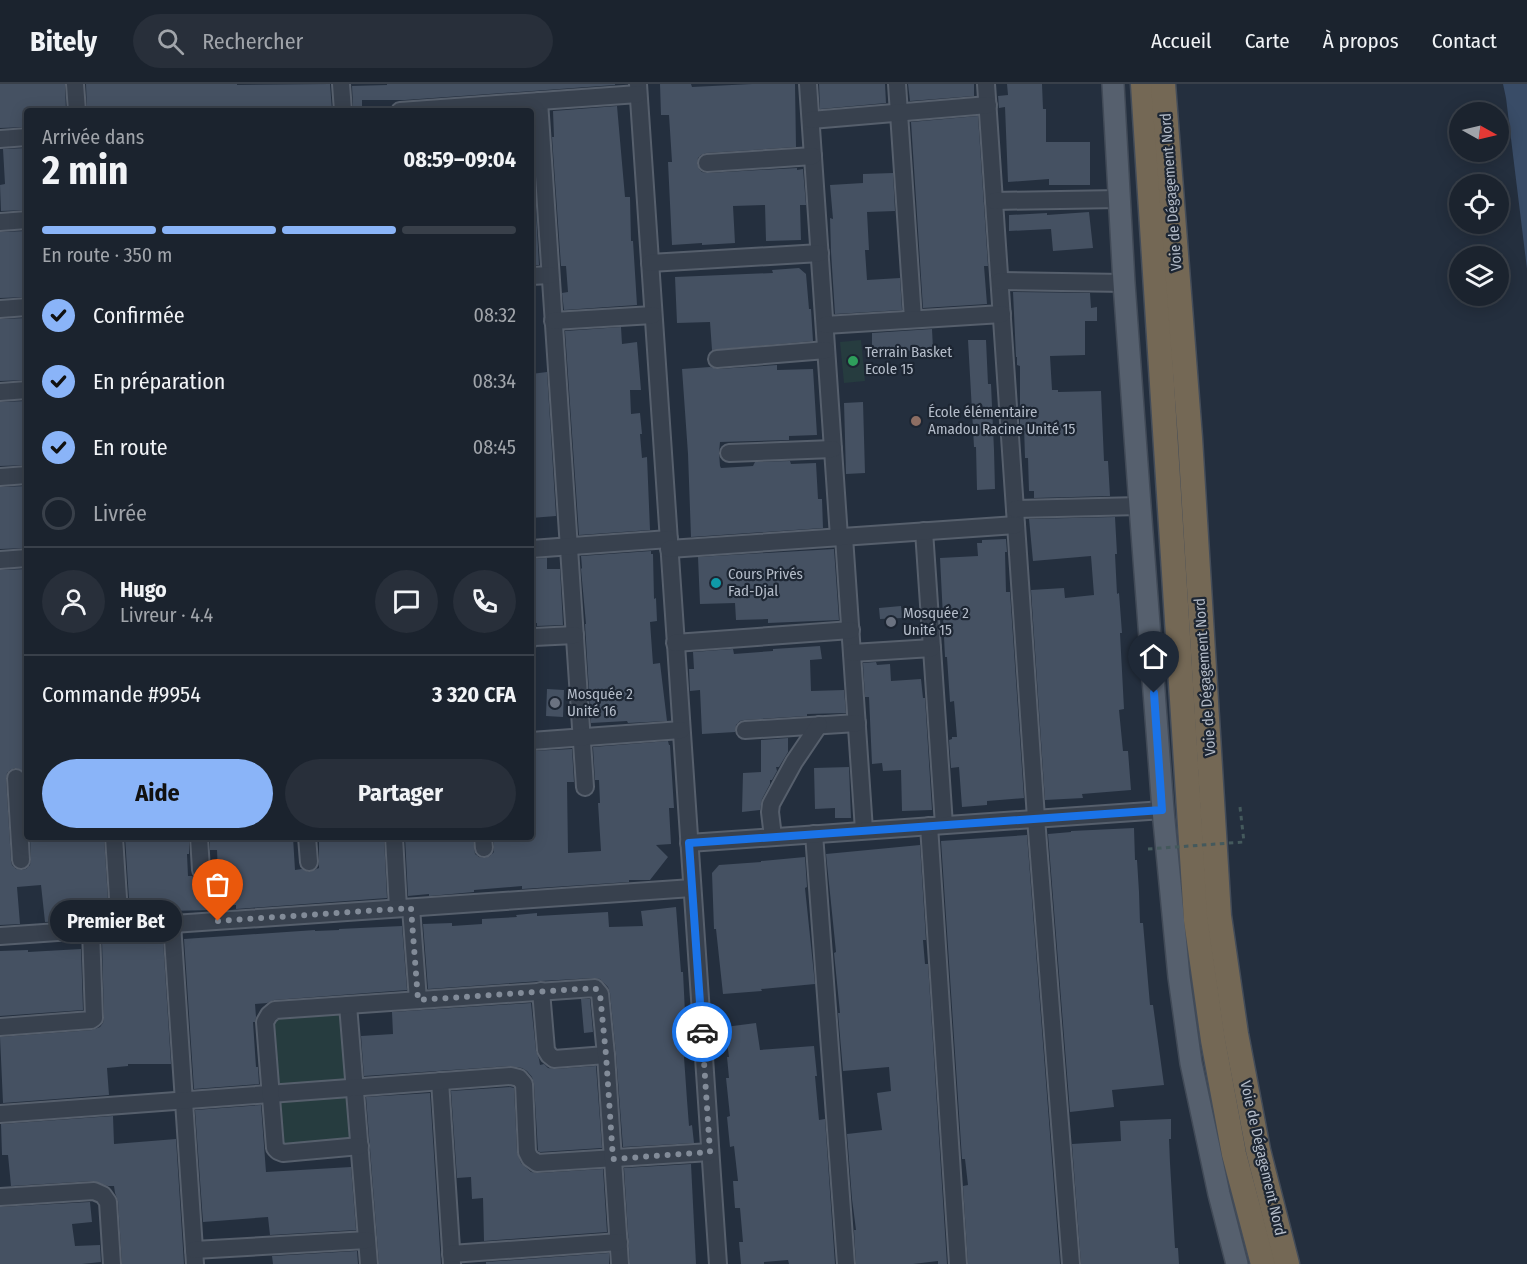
<!DOCTYPE html>
<html lang="fr">
<head>
<meta charset="utf-8">
<style>
  body { margin:0; font-family:"Fira Sans Condensed",sans-serif; background:#282f3a; color:#f1f3f6; height:100vh; display:flex; flex-direction:column; font-size:22px; white-space:nowrap }
  * { box-sizing:border-box; margin:0 }
  p { font-size:20px; color:#a0a4aa }
  .icon { flex:none; width:33px; height:33px; fill:none; stroke:currentColor; stroke-width:2; stroke-linecap:round; stroke-linejoin:round }
  .map { position:relative; flex:1; overflow:hidden }
  .details { position:absolute; left:24px; top:24px; width:510px; height:732px; display:flex; flex-direction:column; background:#1b232e; border-radius:6px; box-shadow:0 3px 15px #0003,0 0 0 2px #39404a }
  .details>* { flex:none }
  .needle { width:39px; rotate:98deg }
  .buttons { position:absolute; left:1449px; top:18px; display:grid; gap:12px }
  .buttons a { display:grid; place-items:center; width:60px; height:60px; border-radius:50%; background:#1b232e; box-shadow:0 3px 15px #0003,0 0 0 2px #39404a; font-size:30px }
  .pin { position:absolute; display:grid; place-items:center; width:51px; height:51px; color:#fff; margin:-62px -26px; border-radius:50% 50% 50% 0; rotate:-45deg; box-shadow:0 0 6px #0007 }
  .pin .icon { rotate:45deg }
  .courier { position:absolute; display:grid; place-items:center; width:60px; height:60px; margin:-30px; border:4px solid #1a73e8; border-radius:50%; background:#fff; color:#222; box-shadow:0 2px 8px #0007 }
  .bubble { position:absolute; height:42px; border-radius:21px; background:#1b232e; box-shadow:0 3px 15px #0003,0 0 0 2px #39404a; font-size:20px; font-weight:700; line-height:42px; text-align:center }
  .headline em { font-style:normal; font-weight:700 }
  .headline div { display:flex; flex-direction:column-reverse }
  .headline { display:flex; align-items:center; justify-content:space-between; height:102px; padding:0 18px }
  h1 { font-size:39px; font-weight:700; line-height:45px }
  .bar { display:grid; grid-template-columns:repeat(4,1fr); gap:9px 6px; align-content:center; height:72px; padding:0 18px }
  .bar i { height:8px; border-radius:4px; background:#39404a }
  .bar .selected { background:#8ab4f8 }
  .bar p { grid-column:span 4 }
  .line { display:flex; align-items:center; gap:15px; padding:0 18px; border-top:2px solid #39404a }
  .line div { flex:1 }
  .round { display:grid; place-items:center; flex:none; width:63px; height:63px; border-radius:32px; background:#282f3a }
  ol { padding:0 18px; list-style:none }
  li { display:flex; align-items:center; gap:18px; height:66px }
  li p { margin-inline-start:auto }
  li .icon { padding:6px; border-radius:50%; background:#8ab4f8; color:#111; stroke-width:4 }
  li:last-child { color:#a0a4aa }
  li i { width:33px; height:33px; border:3px solid #39404a; border-radius:50% }
  .primary-button { display:flex; gap:12px; margin-top:auto; padding:12px 18px }
  .primary-button a { flex:1; height:69px; border-radius:36px; background:#8ab4f8; color:#111; font-size:24px; font-weight:700; line-height:69px; text-align:center }
  .primary-button a+a { background:#282f3a; color:#f1f3f6 }
  header { display:flex; align-items:center; gap:36px; box-sizing:border-box; height:84px; padding:0 30px; background:#1b232e; border-bottom:2px solid #39404a }
  header strong { font-size:28px }
  nav { display:flex; gap:33px; margin-inline-start:auto; font-size:21px }
  .search { width:420px; height:54px; background:#282f3a; display:flex; align-items:center; gap:15px; box-sizing:border-box; padding:0 21px; border-radius:33px; color:#a0a4aa; font-size:22px }
  .map>svg:first-child { display:block }
</style>
</head>
<body>
<header>
<strong>Bitely</strong>
<div class="search"><svg class="icon" aria-label="search" viewBox="0 0 24 24"><circle cx="10" cy="10" r="6"/><path d="M15 15l6 6"/></svg>Rechercher</div>
<nav><a>Accueil</a><a>Carte</a><a>À propos</a><a>Contact</a></nav>
</header>
<div class="map">
<svg width="1527" height="1180" viewBox="0 0 1527 1180">
  <rect width="100%" height="100%" fill="#242f3e"/>
  <g fill="#263c3f">
    <path d="M 861,256 L 865,297 L 844,299 L 840,258 Z"/>
    <path d="M 346,926 L 355,1066 L 280,1072 L 271,931 Z"/>
  </g>
  <path fill="#394c67" d="M 1503,0 L 1527,0 L 1527,185 L 1506,14 Z"/>
  <g fill="#455162">
    <path d="M 0,0 L 65,0 L 66,27 L 27,27 L 27,43 L 0,44 Z"/>
    <path d="M 86,0 L 237,0 L 237,1 L 330,0 L 332,26 L 87,27 Z"/>
    <path d="M 387,0 L 615,0 L 615,1 L 405,16 L 362,16 L 362,22 L 353,22 L 352,2 L 387,1 Z"/>
    <path d="M 660,0 L 691,0 L 692,3 L 752,0 L 795,0 L 796,63 L 706,69 L 701,71 L 698,74 L 697,79 L 699,85 L 702,88 L 707,89 L 797,84 L 797,86 L 803,85 L 806,121 L 800,121 L 801,156 L 766,157 L 765,121 L 733,122 L 735,159 L 702,161 L 702,159 L 672,161 L 668,78 L 672,78 L 669,31 L 661,31 Z"/>
    <path d="M 819,0 L 885,0 L 886,19 L 820,25 Z"/>
    <path d="M 908,0 L 974,0 L 974,12 L 910,17 Z"/>
    <path d="M 1007,0 L 1042,0 L 1043,25 L 1046,25 L 1046,58 L 1090,58 L 1090,101 L 1049,101 L 1049,95 L 1008,98 L 1005,23 L 999,24 L 998,12 L 1008,11 Z"/>
    <path d="M 617,22 L 625,113 L 630,113 L 631,157 L 633,157 L 637,221 L 564,226 L 562,209 L 568,208 L 566,182 L 561,182 L 552,53 L 554,53 L 553,27 Z"/>
    <path d="M 978,32 L 988,182 L 984,182 L 987,220 L 923,224 L 911,38 Z"/>
    <path d="M 27,64 L 27,126 L 1,127 L 0,101 L 5,100 L 3,65 Z"/>
    <path d="M 893,89 L 895,127 L 867,128 L 869,166 L 865,166 L 867,196 L 900,194 L 902,226 L 835,230 L 831,168 L 830,134 L 833,135 L 830,101 L 863,99 L 863,90 Z"/>
    <path d="M 531,110 L 535,110 L 539,181 L 531,181 Z"/>
    <path d="M 1089,128 L 1093,164 L 1053,167 L 1051,145 L 1009,147 L 1009,131 L 1047,129 L 1047,131 Z"/>
    <path d="M 27,147 L 27,213 L 0,214 L 0,148 Z"/>
    <path d="M 799,184 L 806,190 L 809,225 L 811,225 L 813,257 L 712,266 L 710,238 L 677,239 L 675,193 L 773,189 L 772,186 Z"/>
    <path d="M 1013,208 L 1090,209 L 1091,224 L 1097,223 L 1097,237 L 1085,237 L 1085,271 L 1050,272 L 1052,306 L 1058,306 L 1058,308 L 1101,307 L 1104,377 L 1108,377 L 1110,412 L 1034,414 L 1034,407 L 1029,407 L 1028,374 L 1025,374 L 1024,341 L 1020,341 L 1020,282 L 1017,281 L 1017,273 L 1016,273 Z"/>
    <path d="M 27,234 L 27,296 L 0,297 L 0,235 Z"/>
    <path d="M 621,243 L 622,260 L 637,258 L 641,306 L 630,306 L 631,330 L 640,329 L 642,350 L 640,350 L 642,374 L 647,373 L 650,446 L 579,451 L 565,247 Z"/>
    <path d="M 932,245 L 933,265 L 872,269 L 872,249 Z"/>
    <path d="M 968,256 L 986,256 L 988,300 L 991,300 L 994,366 L 995,405 L 977,406 L 976,363 L 974,363 Z"/>
    <path d="M 777,281 L 777,286 L 813,285 L 817,351 L 789,352 L 789,356 L 720,358 L 719,369 L 720,382 L 721,384 L 753,382 L 755,378 L 790,377 L 791,380 L 816,379 L 818,415 L 822,415 L 823,444 L 691,453 L 688,370 L 682,285 L 710,283 L 718,285 Z"/>
    <path d="M 547,288 L 556,432 L 531,434 L 531,290 Z"/>
    <path d="M 27,317 L 27,381 L 0,382 L 0,318 Z"/>
    <path d="M 863,318 L 865,389 L 846,390 L 844,319 Z"/>
    <path d="M 27,402 L 27,464 L 0,465 L 0,403 Z"/>
    <path d="M 1115,433 L 1117,470 L 1115,470 L 1117,510 L 1119,509 L 1122,549 L 1120,549 L 1124,625 L 1119,626 L 1123,667 L 1128,667 L 1131,706 L 1082,710 L 1083,714 L 1045,716 L 1031,506 L 1064,504 L 1065,514 L 1094,511 L 1091,472 L 1033,477 L 1029,435 Z"/>
    <path d="M 1006,455 L 1007,468 L 1005,468 L 1006,508 L 1010,508 L 1024,714 L 987,717 L 987,721 L 962,723 L 959,683 L 951,684 L 949,656 L 952,655 L 952,653 L 957,653 L 954,617 L 950,618 L 947,573 L 945,573 L 940,474 L 978,472 L 977,459 L 982,459 L 982,456 Z"/>
    <path d="M 834,465 L 839,536 L 768,539 L 768,535 L 736,536 L 735,519 L 700,520 L 698,473 Z"/>
    <path d="M 651,467 L 651,470 L 653,470 L 654,515 L 656,514 L 657,537 L 650,538 L 653,580 L 660,579 L 667,637 L 628,639 L 627,637 L 591,639 L 585,540 L 586,540 L 581,485 L 582,484 L 581,472 Z"/>
    <path d="M 547,474 L 547,485 L 560,485 L 563,541 L 537,542 L 537,539 L 531,539 L 531,475 Z"/>
    <path d="M 27,485 L 27,688 L 15,684 L 10,686 L 7,689 L 6,694 L 11,777 L 12,781 L 16,785 L 21,786 L 26,785 L 30,781 L 31,775 L 30,753 L 104,753 L 109,832 L 86,834 L 86,836 L 45,838 L 41,801 L 17,803 L 20,840 L 0,841 L 0,486 Z"/>
    <path d="M 901,522 L 902,534 L 880,535 L 879,524 Z"/>
    <path d="M 820,562 L 822,575 L 810,576 L 811,607 L 844,606 L 846,629 L 807,630 L 807,632 L 744,636 L 740,637 L 736,641 L 735,648 L 702,650 L 700,606 L 690,607 L 689,585 L 694,585 L 693,568 L 733,565 L 734,570 L 773,567 L 773,565 Z"/>
    <path d="M 876,578 L 877,581 L 890,580 L 891,597 L 921,595 L 923,614 L 925,614 L 932,726 L 902,727 L 901,686 L 883,687 L 882,679 L 872,680 L 869,613 L 865,613 L 863,579 Z"/>
    <path d="M 547,605 L 564,606 L 563,633 L 546,632 Z"/>
    <path d="M 788,654 L 788,668 L 779,683 L 776,683 L 777,687 L 772,696 L 770,696 L 770,700 L 762,715 L 760,726 L 742,728 L 743,689 L 761,688 L 761,656 Z"/>
    <path d="M 668,657 L 669,661 L 670,661 L 674,724 L 669,724 L 671,760 L 656,761 L 668,773 L 650,796 L 629,796 L 629,798 L 522,805 L 522,802 L 474,806 L 474,808 L 429,812 L 429,810 L 408,812 L 405,753 L 473,753 L 475,770 L 479,773 L 484,774 L 490,772 L 494,768 L 494,753 L 531,753 L 531,667 L 572,665 L 574,698 L 567,698 L 568,769 L 601,767 L 598,719 L 600,719 L 599,696 L 595,696 L 593,663 Z"/>
    <path d="M 849,683 L 851,734 L 835,734 L 835,724 L 815,725 L 814,684 Z"/>
    <path d="M 1134,744 L 1135,776 L 1137,776 L 1139,808 L 1140,839 L 1143,839 L 1150,921 L 1153,921 L 1164,1001 L 1112,1006 L 1114,1023 L 1070,1028 L 1048,750 L 1071,748 L 1071,747 Z"/>
    <path d="M 1027,751 L 1060,1180 L 968,1180 L 963,1102 L 968,1101 L 965,1075 L 962,1075 L 941,757 Z"/>
    <path d="M 125,753 L 189,753 L 189,770 L 187,770 L 188,792 L 192,792 L 196,795 L 201,796 L 206,795 L 210,791 L 213,791 L 213,789 L 218,789 L 217,766 L 210,766 L 210,753 L 293,753 L 295,786 L 302,785 L 309,788 L 319,784 L 319,753 L 384,753 L 387,814 L 236,825 L 236,821 L 213,822 L 213,826 L 167,827 L 167,829 L 130,831 Z"/>
    <path d="M 920,761 L 926,856 L 923,856 L 925,880 L 928,880 L 947,1180 L 938,1180 L 938,1177 L 913,1180 L 856,1180 L 854,1146 L 856,1146 L 852,1115 L 847,1050 L 882,1046 L 877,1009 L 891,1007 L 889,983 L 843,987 L 838,929 L 840,929 L 834,869 L 836,868 L 826,770 Z"/>
    <path d="M 805,773 L 807,803 L 805,804 L 815,900 L 761,905 L 762,907 L 723,910 L 716,845 L 714,845 L 712,789 L 719,781 L 761,778 L 761,777 Z"/>
    <path d="M 676,823 L 681,888 L 683,888 L 685,929 L 683,929 L 687,973 L 684,973 L 687,1016 L 689,1042 L 692,1041 L 694,1059 L 623,1063 L 616,970 L 610,909 L 608,903 L 600,895 L 594,894 L 541,897 L 428,905 L 423,840 L 452,839 L 452,842 L 482,840 L 482,835 L 517,833 L 516,831 L 537,829 L 537,832 L 608,828 L 609,843 L 643,842 L 641,827 Z"/>
    <path d="M 402,842 L 407,906 L 274,916 L 267,919 L 255,920 L 256,933 L 255,938 L 253,938 L 256,983 L 258,983 L 259,1000 L 194,1005 L 184,855 L 315,846 L 315,847 L 339,846 L 339,845 Z"/>
    <path d="M 129,854 L 129,858 L 163,856 L 171,980 L 128,980 L 128,982 L 107,984 L 109,1011 L 3,1019 L 0,953 L 92,946 L 100,943 L 103,939 L 104,934 L 102,856 Z"/>
    <path d="M 81,865 L 83,926 L 0,932 L 0,867 L 28,866 L 28,868 Z"/>
    <path d="M 581,915 L 590,915 L 593,948 L 584,949 Z"/>
    <path d="M 531,919 L 536,967 L 539,975 L 540,981 L 544,980 L 548,984 L 555,985 L 596,982 L 602,1064 L 540,1068 L 538,1067 L 534,1000 L 532,993 L 527,987 L 522,984 L 510,982 L 364,992 L 361,952 L 393,950 L 392,928 Z"/>
    <path d="M 756,939 L 760,966 L 814,962 L 817,992 L 815,992 L 819,1036 L 825,1035 L 835,1180 L 789,1180 L 788,1176 L 764,1178 L 764,1180 L 741,1180 L 739,1158 L 743,1158 L 740,1124 L 735,1124 L 733,1097 L 738,1097 L 734,1062 L 730,1063 L 727,1033 L 730,1032 L 726,994 L 729,994 L 727,973 L 729,973 L 725,943 Z"/>
    <path d="M 510,1003 L 514,1004 L 517,1068 L 521,1079 L 531,1088 L 538,1089 L 603,1085 L 607,1148 L 484,1157 L 483,1114 L 472,1115 L 471,1093 L 457,1094 L 451,1007 Z"/>
    <path d="M 430,1009 L 441,1180 L 379,1180 L 366,1013 Z"/>
    <path d="M 261,1021 L 266,1088 L 351,1083 L 356,1146 L 270,1151 L 268,1133 L 203,1138 L 195,1026 Z"/>
    <path d="M 113,1032 L 114,1060 L 176,1055 L 184,1180 L 122,1180 L 118,1117 L 115,1109 L 114,1102 L 108,1102 L 93,1097 L 11,1102 L 8,1071 L 2,1071 L 1,1040 Z"/>
    <path d="M 1171,1035 L 1171,1055 L 1169,1055 L 1170,1079 L 1175,1164 L 1178,1164 L 1179,1180 L 1081,1180 L 1072,1060 L 1121,1057 L 1120,1037 Z"/>
    <path d="M 691,1080 L 696,1180 L 630,1180 L 624,1084 Z"/>
    <path d="M 90,1118 L 92,1138 L 72,1140 L 75,1162 L 100,1161 L 101,1178 L 82,1180 L 0,1180 L 0,1123 Z"/>
    <path d="M 357,1167 L 358,1180 L 273,1180 L 272,1172 Z"/>
    <path d="M 609,1169 L 609,1180 L 486,1180 L 486,1178 Z"/>
  </g>
  <g fill="none" stroke-linecap="round" stroke-linejoin="round">
    <g stroke="#565f6c" stroke-width="20">
      <g id="minor">
        <path d="M 75,0 L 77,27"/>
        <path d="M 341,0 L 343,27"/>
        <path d="M 638,0 L 718,1180"/>
        <path d="M 808,0 L 839,453"/>
        <path d="M 897,0 L 913,235"/>
        <path d="M 986,0 L 1036,734 L 1071,1180"/>
        <path d="M 539,17 L 585,703"/>
        <path d="M 400,27 L 638,10"/>
        <path d="M 811,36 L 988,21"/>
        <path d="M 0,55 L 27,53"/>
        <path d="M 707,79 L 813,72"/>
        <path d="M 994,117 L 1120,115"/>
        <path d="M 0,138 L 27,136"/>
        <path d="M 650,179 L 820,169"/>
        <path d="M 531,192 L 550,191"/>
        <path d="M 1000,197 L 1124,199"/>
        <path d="M 0,225 L 27,223"/>
        <path d="M 553,237 L 653,231"/>
        <path d="M 825,241 L 1002,230"/>
        <path d="M 717,275 L 826,266"/>
        <path d="M 0,308 L 27,306"/>
        <path d="M 729,369 L 833,365"/>
        <path d="M 0,393 L 27,391"/>
        <path d="M 1015,425 L 1140,422"/>
        <path d="M 924,447 L 944,741"/>
        <path d="M 844,453 L 864,746"/>
        <path d="M 531,465 L 669,455"/>
        <path d="M 669,465 L 1016,441"/>
        <path d="M 0,476 L 27,474"/>
        <path d="M 531,555 L 534,553 L 575,551"/>
        <path d="M 675,559 L 851,546"/>
        <path d="M 852,569 L 932,564"/>
        <path d="M 745,646 L 857,639"/>
        <path d="M 531,657 L 681,646"/>
        <path d="M 16,694 L 21,776"/>
        <path d="M 929,742 L 958,1180"/>
        <path d="M 814,750 L 846,1180"/>
        <path d="M 114,753 L 120,844"/>
        <path d="M 199,753 L 201,786"/>
        <path d="M 307,753 L 309,778"/>
        <path d="M 394,753 L 398,824"/>
        <path d="M 483,753 L 484,764"/>
        <path d="M 773,753 L 770,728 L 771,720 L 794,678 L 819,641"/>
        <path d="M 689,759 L 1163,726"/>
        <path d="M 411,824 L 418,916"/>
        <path d="M 172,840 L 195,1180"/>
        <path d="M 0,852 L 692,804"/>
        <path d="M 541,907 L 546,966 L 549,971 L 554,975 L 606,971"/>
        <path d="M 348,921 L 369,1180"/>
        <path d="M 0,943 L 91,936 L 94,934 L 91,846"/>
        <path d="M 440,997 L 452,1180"/>
        <path d="M 0,1030 L 511,992 L 519,994 L 524,1000 L 527,1068 L 530,1074 L 537,1079 L 710,1068"/>
        <path d="M 360,1062 L 283,1069 L 278,1067 L 275,1064 L 265,938 L 269,931 L 275,926 L 595,904 L 600,910 L 606,971 L 620,1180"/>
        <path d="M 0,1113 L 94,1107 L 103,1111 L 108,1118 L 112,1180"/>
        <path d="M 194,1166 L 367,1156"/>
        <path d="M 451,1170 L 619,1158"/>
      </g>
    </g>
    <g stroke="#414a57" stroke-width="24">
      <path id="major" d="M 1113,0 L 1124,199 L 1140,422 L 1163,726 L 1179,893 L 1191,979 L 1219,1110 L 1237,1180"/>
    </g>
    <g stroke="#434c59" stroke-width="27">
      <g id="highway">
        <path d="M 1143,0 L 1196,836 L 1213,956 L 1234,1070 L 1263,1180"/>
        <path d="M 1163,0 L 1190,354 L 1219,832 L 1236,950 L 1258,1066 L 1287,1180"/>
      </g>
    </g>
    <path stroke="#44595c" stroke-width="3" stroke-dasharray="4.5 4.5" stroke-linecap="butt" d="M 1240,723 L 1244,758"/>
    <use href="#minor" stroke="#38414e" stroke-width="16"/>
    <use href="#major" stroke="#56606e" stroke-width="21"/>
    <use href="#highway" stroke="#746855" stroke-width="24"/>
    <path stroke="#44595c" stroke-width="3" stroke-dasharray="4.5 4.5" stroke-linecap="butt" d="M 1148,765 L 1244,758"/>
  </g>
  <g fill="none" stroke-linecap="round" stroke-linejoin="round">
    <path stroke="#828b98" stroke-width="6" stroke-dasharray="0 10.8" d="M 218,837 L 411,824 L 418,916 L 595,904 L 600,910 L 606,971 L 613,1075 L 710,1068 L 702,948"/>
    <path stroke="#1a73e8" stroke-width="8" d="M 702,948 L 689,759 L 1162,726 L 1154,609"/>
  </g>
  <circle fill="#2e9e5b" stroke="#1d2633" stroke-width="2" cx="853" cy="277" r="6"/>
  <circle fill="#8d6e63" stroke="#1d2633" stroke-width="2" cx="916" cy="337" r="6"/>
  <circle fill="#0f9aa8" stroke="#1d2633" stroke-width="2" cx="716" cy="499" r="6"/>
  <g fill="#6b7280" stroke="#1d2633" stroke-width="2">
    <circle cx="891" cy="538" r="6"/>
    <circle cx="555" cy="619" r="6"/>
  </g>
  <g text-anchor="middle" stroke-width="4.5" stroke-linejoin="round" paint-order="stroke">
    <g font-size="15" fill="#b4bcc9" stroke="#1d2633">
      <text transform="translate(1171 108) rotate(-94)" y="5">Voie de Dégagement Nord</text>
      <text transform="translate(1205 593) rotate(-94)" y="5">Voie de Dégagement Nord</text>
      <text transform="translate(1263 1074) rotate(77)" y="5">Voie de Dégagement Nord</text>
    </g>
    <g font-size="15" fill="#b4bcc9" stroke="#1d2633" text-anchor="start">
      <text x="865" y="273">Terrain Basket<tspan x="865" dy="17">Ecole 15</tspan></text>
      <text x="928" y="333">École élémentaire<tspan x="928" dy="17">Amadou Racine Unité 15</tspan></text>
      <text x="728" y="495">Cours Privés<tspan x="728" dy="17">Fad-Djal</tspan></text>
      <text x="903" y="534">Mosquée 2<tspan x="903" dy="17">Unité 15</tspan></text>
      <text x="567" y="615">Mosquée 2<tspan x="567" dy="17">Unité 16</tspan></text>
    </g>
  </g>
</svg>
<div class="buttons">
<a><svg class="needle" viewBox="-14 -14 28 28"><path d="M0-13l5 13h-10z" fill="#e53935"/><path d="M0 13l5-13h-10z" fill="#a0a4aa"/></svg></a>
<a><svg class="icon" aria-label="locate" viewBox="0 0 24 24"><circle cx="12" cy="12" r="6"/><path d="M12 2v4M12 18v4M2 12h4M18 12h4"/></svg></a>
<a><svg class="icon" aria-label="layers" viewBox="0 0 24 24"><path d="M12 4l9 5-9 5-9-5zM3 14l9 5 9-5"/></svg></a>
</div>
<div class="pin" style="left:218px;top:837px;background:#ea580c"><svg class="icon" aria-label="bag" viewBox="0 0 24 24"><path d="M5 8h14l-1 12H6zM9 8a3 3 0 0 1 6 0"/></svg></div>
<div class="pin" style="left:1154px;top:609px;background:#1f2937"><svg class="icon" aria-label="home" viewBox="0 0 24 24"><path d="M3 11l9-7 9 7M6 9v11h12V9"/></svg></div>
<div class="courier" style="left:702px;top:948px"><svg class="icon" aria-label="car" viewBox="0 0 24 24"><path d="M5 17H2v-5l4-1 3-4h7l3 4 3 1v5h-3M9 17h6M6 11h13"/><circle cx="7" cy="17" r="2"/><circle cx="17" cy="17" r="2"/></svg></div>
<div class="bubble" style="left:50px;top:816px;width:132px">Premier Bet</div>
<section class="details">
<div class="headline"><div><h1>2 min</h1><p>Arrivée dans</p></div><em>08:59–09:04</em></div>
<div class="bar"><i class="selected"></i><i class="selected"></i><i class="selected"></i><i></i><p>En route · 350 m</p></div>
<ol>
<li><svg class="icon" aria-label="check" viewBox="0 0 24 24"><path d="M5 12l5 5 9-10"/></svg>Confirmée<p>08:32</p></li>
<li><svg class="icon" aria-label="check" viewBox="0 0 24 24"><path d="M5 12l5 5 9-10"/></svg>En préparation<p>08:34</p></li>
<li><svg class="icon" aria-label="check" viewBox="0 0 24 24"><path d="M5 12l5 5 9-10"/></svg>En route<p>08:45</p></li>
<li><i></i>Livrée</li>
</ol>
<div class="line" style="height:108px"><a class="round"><svg class="icon" aria-label="person" viewBox="0 0 24 24"><circle cx="12" cy="8" r="4"/><path d="M4 21q1-7 8-7t8 7"/></svg></a><div><b>Hugo</b><p>Livreur · 4.4</p></div><a class="round"><svg class="icon" aria-label="chat" viewBox="0 0 24 24"><path d="M4 5h16v11H9l-5 4z"/></svg></a><a class="round"><svg class="icon" aria-label="phone" viewBox="0 0 24 24"><path d="M5 4h4l2 5-3 2q2 4 5 5l2-3 5 2v4C11 20 4 13 5 4z"/></svg></a></div>
<div class="line" style="height:78px"><div>Commande #9954</div><b>3 320 CFA</b></div>
<div class="primary-button"><a>Aide</a><a>Partager</a></div>
</section>
</div>
</body>
</html>
